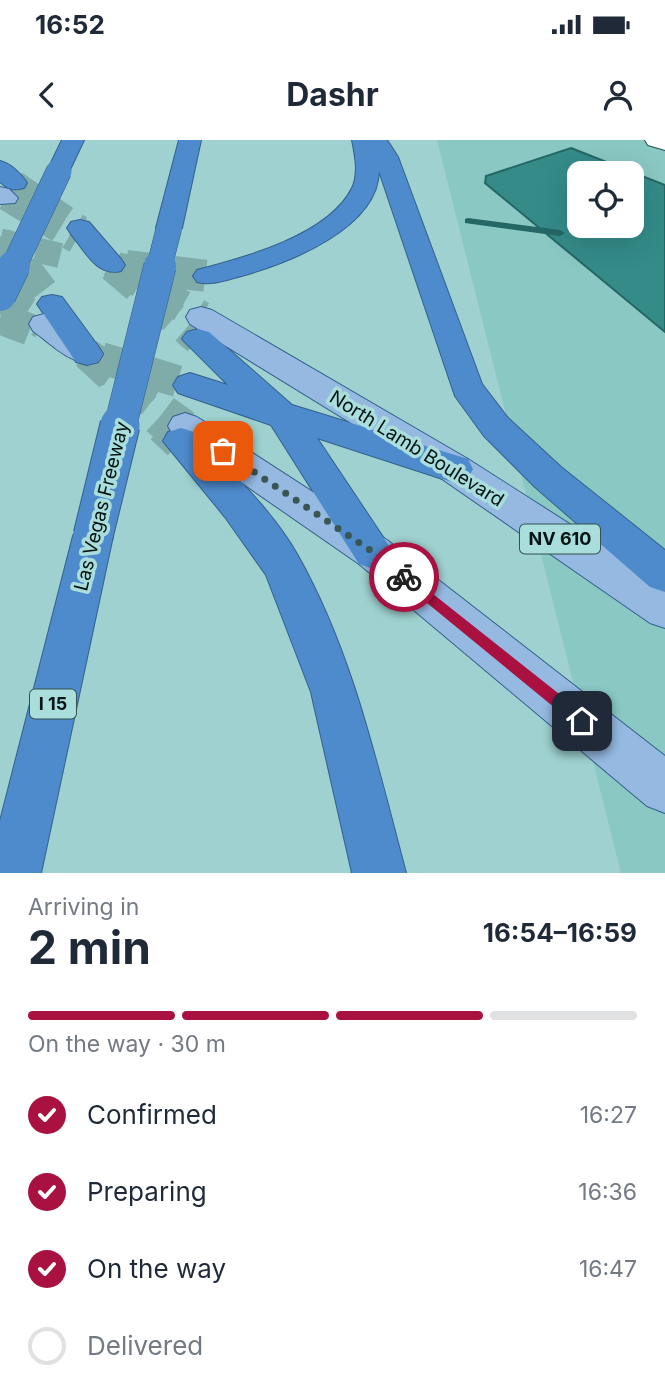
<!DOCTYPE html>
<html lang="en">
<head>
<meta charset="utf-8">
<style>
  body { margin:0; font-family:Inter,sans-serif; background:#f6f6f7; color:#1f2937; height:100vh; display:flex; flex-direction:column; font-size:26px; white-space:nowrap }
  * { box-sizing:border-box; margin:0 }
  p { font-size:23px; color:#747a83 }
  .icon { flex:none; width:38px; height:38px; fill:none; stroke:currentColor; stroke-width:2; stroke-linecap:round; stroke-linejoin:round }
  .map { position:relative; height:733px; overflow:hidden }
  .drawer { display:flex; flex-direction:column; background:#fff; flex:1 }
  .drawer>* { flex:none }
  .buttons { position:absolute; left:567px; top:21px; display:grid; gap:14px }
  .buttons a { display:grid; place-items:center; width:77px; height:77px; border-radius:14px; background:#fff; box-shadow:0 7px 28px #0002; font-size:35px }
  .pin { position:absolute; display:grid; place-items:center; width:60px; height:60px; color:#fff; margin:-30px; border-radius:14px; box-shadow:0 4px 10px #0006 }
  .courier { position:absolute; display:grid; place-items:center; width:70px; height:70px; margin:-35px; border:5px solid #a81140; border-radius:50%; background:#fff; color:#222; box-shadow:0 2px 9px #0007 }
  .summary em { font-style:normal; font-weight:700 }
  .summary div { display:flex; flex-direction:column-reverse }
  .summary { display:flex; align-items:center; justify-content:space-between; height:119px; padding:0 28px }
  h1 { font-size:46px; font-weight:700; line-height:52px }
  .bar { display:grid; grid-template-columns:repeat(4,1fr); gap:10px 7px; align-content:center; height:84px; padding:0 28px }
  .bar i { height:9px; border-radius:5px; background:#e0e1e3 }
  .bar .active { background:#a81140 }
  .bar p { grid-column:span 4 }
  ol { padding:0 28px; list-style:none }
  li { display:flex; align-items:center; gap:21px; height:77px }
  li p { margin-inline-start:auto }
  li .icon { padding:7px; border-radius:50%; background:#a81140; color:#fff; stroke-width:4 }
  li:last-child { color:#747a83 }
  li i { width:38px; height:38px; border:4px solid #e0e1e3; border-radius:50% }
  .status { display:flex; justify-content:space-between; align-items:center; height:49px; padding:0 35px; background:#fff; direction:ltr }
  .status svg { height:19px; fill:currentColor }
  header { display:flex; justify-content:space-between; align-items:center; height:91px; padding:0 28px; background:#fff; font-size:32px; font-weight:700 }
  .map>svg:first-child { display:block }
</style>
</head>
<body>
<div class="status"><b>16:52</b><svg viewBox="0 0 49 12"><path d="M0 12V9h3v3zM5 12V6h3v6zM10 12V3h3v9zM15 12V0h3v12zM26 1h20v11H26zM47 4h2v5h-2z"/></svg></div>
<header><svg class="icon" aria-label="back" viewBox="0 0 24 24"><path d="M15 5l-7 7 7 7"/></svg>Dashr<svg class="icon" aria-label="person" viewBox="0 0 24 24"><circle cx="12" cy="8" r="4"/><path d="M4 21q1-7 8-7t8 7"/></svg></header>
<div class="map">
<svg width="665" height="733" viewBox="0 0 665 733">
  <rect width="100%" height="100%" fill="#9ed1cf"/>
  <path fill="#8ac8c4" fill-rule="evenodd" d="M 437,0 L 665,0 L 665,733 L 621,733 ZM 579,33 L 632,33 L 632,86 L 579,86 Z"/>
  <path fill="#348b88" stroke="#256765" stroke-width="2" fill-rule="evenodd" d="M 571,8 L 665,45 L 665,192 L 485,43 L 486,36 ZM 579,33 L 632,33 L 632,86 L 579,86 Z"/>
  <g fill="none" stroke-linecap="round" stroke-linejoin="round">
    <path fill="#256765" fill-rule="evenodd" d="M 468,78 L 560,90 L 565,93 L 560,96 L 465,83 L 465,79 Z"/>
    <g stroke="#7faba9" stroke-width="25" stroke-dasharray="25 12" stroke-linecap="butt">
      <path d="M 6,58 L 76,101"/>
      <path d="M 111,125 L 116,128"/>
    </g>
    <g stroke="#7faba9" stroke-width="32" stroke-dasharray="32 16" stroke-linecap="butt">
      <path d="M 113,126 L 201,177"/>
      <path d="M 0,155 L 44,184"/>
      <path d="M 87,214 L 185,286"/>
    </g>
    <g stroke="#7faba9" stroke-width="25" stroke-dasharray="25 12" stroke-linecap="butt">
      <path d="M 15,43 L 80,88"/>
      <path d="M 0,97 L 24,128"/>
      <path d="M 0,101 L 70,118"/>
      <path d="M 111,125 L 115,128"/>
      <path d="M 123,126 L 141,128"/>
    </g>
    <g stroke="#7faba9" stroke-width="32" stroke-dasharray="32 16" stroke-linecap="butt">
      <path d="M 23,126 L 52,164"/>
      <path d="M 113,126 L 198,199"/>
      <path d="M 126,126 L 207,136"/>
      <path d="M 0,178 L 41,194"/>
      <path d="M 87,214 L 166,287"/>
      <path d="M 101,218 L 190,245"/>
    </g>
    <path stroke="#7faba9" stroke-width="39" stroke-dasharray="39 19" stroke-linecap="butt" d="M 164,285 L 181,301"/>
    <g stroke="#1e514f" stroke-width="2">
      <path id="minor" d="M 645,0 L 665,0 L 665,10 L 648,5 Z"/>
    </g>
    <g stroke="#33618c" stroke-width="2">
      <g id="major">
        <path d="M 0,47 L 9,49 L 18,58 L 15,63 L 0,64 Z"/>
        <path d="M 201,167 L 212,170 L 468,319 L 665,445 L 665,488 L 650,483 L 442,339 L 190,184 L 186,177 L 190,170 Z"/>
        <path d="M 44,174 C 63,179 92,197 103,214 L 98,222 C 73,228 53,205 33,191 L 29,184 L 33,177 Z"/>
        <path d="M 185,273 L 197,277 L 387,400 L 665,616 L 665,673 L 647,666 L 359,424 L 173,295 L 168,286 L 173,277 Z"/>
      </g>
    </g>
    <g stroke="#33618c" stroke-width="2">
      <g id="highway">
        <path d="M 62,0 L 84,0 L 67,36 L 51,36 L 47,31 Z"/>
        <path d="M 179,0 L 201,0 L 182,88 L 178,94 L 169,96 L 160,94 L 156,88 Z"/>
        <path d="M 352,0 L 387,0 L 398,17 L 482,244 L 508,278 L 561,327 L 665,410 L 665,452 L 650,447 L 535,347 L 484,296 L 455,256 L 379,31 C 378,88 290,122 245,135 C 229,139 213,146 197,142 L 193,136 L 197,130 C 244,118 329,95 352,48 C 359,34 355,15 352,0 Z"/>
        <path d="M 0,21 C 12,24 20,33 27,43 L 24,48 C 13,51 8,49 0,42 Z"/>
        <path d="M 80,80 L 89,82 L 121,119 L 125,125 L 121,131 C 97,137 85,111 71,94 L 67,88 L 71,82 Z"/>
        <path d="M 52,155 L 62,157 L 98,206 L 103,214 L 98,222 L 87,225 L 76,222 L 37,164 L 42,157 Z"/>
        <path d="M 198,189 L 209,192 L 292,265 L 468,319 L 473,329 L 468,339 L 455,343 L 317,298 L 393,412 L 387,424 L 373,429 L 359,424 L 271,285 L 178,253 L 173,245 L 178,237 L 190,233 L 228,245 L 182,199 L 187,192 Z"/>
        <path d="M 181,288 L 194,292 C 228,329 272,370 297,414 C 353,513 377,625 406,733 L 352,733 L 311,552 L 266,435 L 225,377 L 163,301 L 168,292 Z"/>
        <path d="M 93,379 L 107,384 L 113,396 L 41,733 L 0,733 L 0,681 L 73,396 L 79,384 Z"/>
      </g>
    </g>
    <use href="#minor" fill="#fff" fill-rule="evenodd"/>
    <use href="#major" fill="#95b9e1" fill-rule="evenodd"/>
    <use href="#highway" fill="#4e8bcd" fill-rule="evenodd"/>
    <g stroke="#33618c" stroke-width="26" stroke-linecap="butt">
      <g id="highway-bridge-far2">
        <path d="M 13,128 L 59,31"/>
        <path d="M 159,128 L 169,88"/>
      </g>
    </g>
    <g stroke="#33618c" stroke-width="33" stroke-linecap="butt">
      <g id="highway-bridge-far1">
        <path d="M 0,155 L 14,126"/>
        <path d="M 120,287 L 160,126"/>
      </g>
    </g>
    <g stroke="#33618c" stroke-width="41" stroke-linecap="butt">
      <path id="highway-bridge" d="M 93,396 L 120,285"/>
    </g>
    <use href="#highway-bridge-far2" stroke="#4e8bcd" stroke-width="25"/>
    <use href="#highway-bridge-far1" stroke="#4e8bcd" stroke-width="32"/>
    <use href="#highway-bridge" stroke="#4e8bcd" stroke-width="39"/>
  </g>
  <path fill="#a81140" d="M 404,431 L 587,576 L 587,586 L 577,586 L 399,440 L 399,433 Z"/>
  <g fill="none" stroke-linecap="round" stroke-linejoin="round">
    <path stroke="#395655" stroke-width="7" stroke-dasharray="0 12.6" d="M 223,311 L 373,412 L 404,437"/>
  </g>
  <g text-anchor="middle" stroke-width="7" stroke-linejoin="round" paint-order="stroke">
    <g fill="#aadedc" stroke="#34514f" stroke-width="2">
      <rect x="520" y="384.5" width="80" height="29" rx="5"/>
      <rect x="30" y="549.5" width="46" height="29" rx="5"/>
    </g>
    <g font-size="18" font-weight="bold" fill="#021413">
      <text x="560" y="405">NV 610</text>
      <text x="53" y="570">I 15</text>
    </g>
    <g font-size="19" fill="#021413" stroke="#aadedc">
      <text transform="translate(417 308) rotate(32)" y="7">North Lamb Boulevard</text>
      <text transform="translate(101 366) rotate(-76)" y="7">Las Vegas Freeway</text>
    </g>
  </g>
</svg>
<div class="buttons">
<a><svg class="icon" aria-label="locate" viewBox="0 0 24 24"><circle cx="12" cy="12" r="6"/><path d="M12 2v4M12 18v4M2 12h4M18 12h4"/></svg></a>
</div>
<div class="pin" style="left:223px;top:311px;background:#ea580c"><svg class="icon" aria-label="bag" viewBox="0 0 24 24"><path d="M5 8h14l-1 12H6zM9 8a3 3 0 0 1 6 0"/></svg></div>
<div class="pin" style="left:582px;top:581px;background:#1f2937"><svg class="icon" aria-label="home" viewBox="0 0 24 24"><path d="M3 11l9-7 9 7M6 9v11h12V9"/></svg></div>
<div class="courier" style="left:404px;top:437px"><svg class="icon" aria-label="bike" viewBox="0 0 24 24"><circle cx="6" cy="16" r="4"/><circle cx="18" cy="16" r="4"/><path d="M6 16l4-8h5l3 8M10 8l3 8H6M13 5h3"/></svg></div>
</div>
<section class="drawer">
<div class="summary"><div><h1>2 min</h1><p>Arriving in</p></div><em>16:54–16:59</em></div>
<div class="bar"><i class="active"></i><i class="active"></i><i class="active"></i><i></i><p>On the way · 30 m</p></div>
<ol>
<li><svg class="icon" aria-label="check" viewBox="0 0 24 24"><path d="M5 12l5 5 9-10"/></svg>Confirmed<p>16:27</p></li>
<li><svg class="icon" aria-label="check" viewBox="0 0 24 24"><path d="M5 12l5 5 9-10"/></svg>Preparing<p>16:36</p></li>
<li><svg class="icon" aria-label="check" viewBox="0 0 24 24"><path d="M5 12l5 5 9-10"/></svg>On the way<p>16:47</p></li>
<li><i></i>Delivered</li>
</ol>
</section>
</body>
</html>
